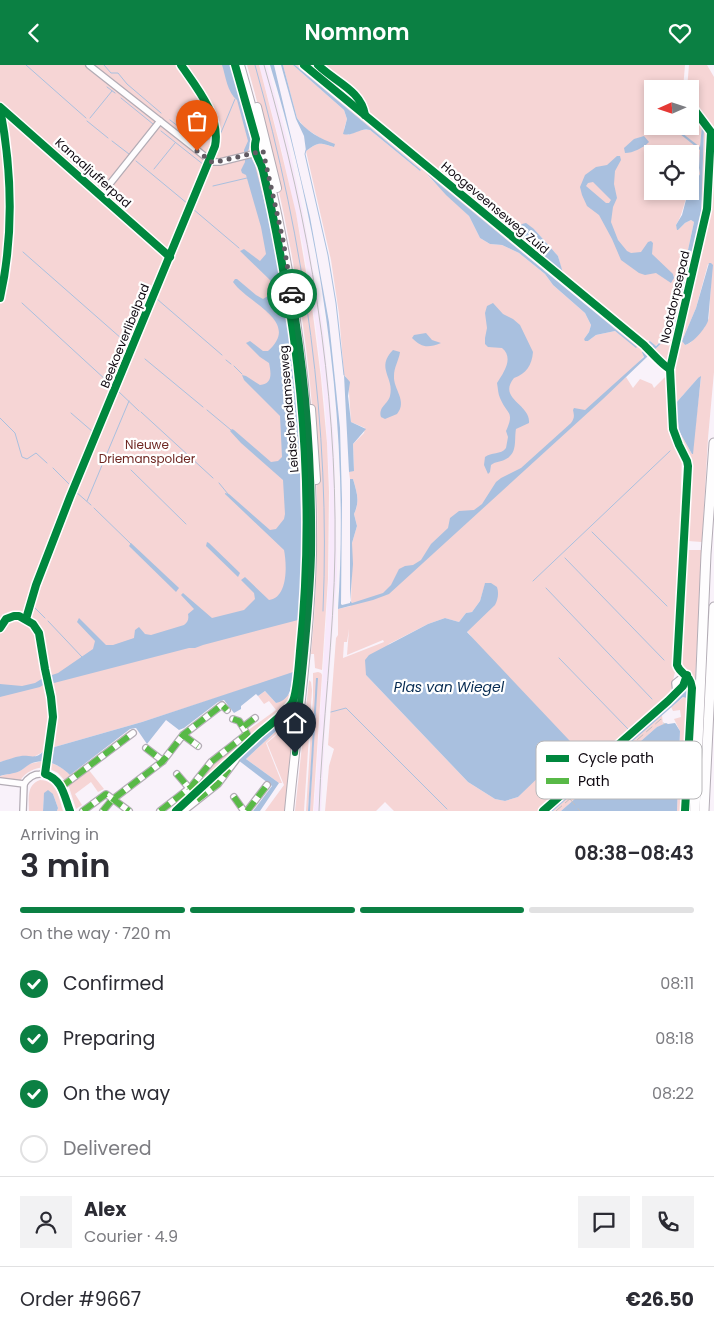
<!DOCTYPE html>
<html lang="en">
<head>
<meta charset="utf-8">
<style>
  body { margin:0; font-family:Poppins,sans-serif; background:#f2f2f3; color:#2b2b33; height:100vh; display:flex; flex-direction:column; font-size:19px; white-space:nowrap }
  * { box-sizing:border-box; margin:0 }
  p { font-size:16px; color:#7c7c81 }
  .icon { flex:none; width:28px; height:28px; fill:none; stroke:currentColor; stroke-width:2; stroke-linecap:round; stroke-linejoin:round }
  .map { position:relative; height:746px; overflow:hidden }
  .drawer { display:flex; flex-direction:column; background:#fff; flex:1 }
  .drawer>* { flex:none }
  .needle { width:32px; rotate:267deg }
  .tools { position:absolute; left:644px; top:15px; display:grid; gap:10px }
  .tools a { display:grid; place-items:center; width:55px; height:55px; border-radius:0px; background:#fff; box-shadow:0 2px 8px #0003; font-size:25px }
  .pin { position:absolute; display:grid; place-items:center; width:42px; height:42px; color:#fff; margin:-51px -21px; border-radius:50% 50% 50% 0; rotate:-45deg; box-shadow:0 0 5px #0007 }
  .pin .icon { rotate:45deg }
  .courier { position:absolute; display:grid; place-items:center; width:50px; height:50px; margin:-25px; border:4px solid #0b8043; border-radius:50%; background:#fff; color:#222; box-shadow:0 1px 6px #0007 }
  .summary em { font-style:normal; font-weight:600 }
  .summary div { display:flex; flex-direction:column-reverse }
  .summary { display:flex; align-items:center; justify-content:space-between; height:85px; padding:0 20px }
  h1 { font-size:32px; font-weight:600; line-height:38px }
  .bar { display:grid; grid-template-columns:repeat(4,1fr); gap:8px 5px; align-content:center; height:60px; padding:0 20px }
  .bar i { height:6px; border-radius:4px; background:#e1e1e2 }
  .bar .current { background:#0b8043 }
  .bar p { grid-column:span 4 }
  .line { display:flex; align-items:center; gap:12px; padding:0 20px; border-top:1px solid #e1e1e2 }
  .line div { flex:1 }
  .round { display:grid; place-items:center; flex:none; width:52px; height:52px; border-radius:0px; background:#f2f2f3 }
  ol { padding:0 20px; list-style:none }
  li { display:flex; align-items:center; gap:15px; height:55px }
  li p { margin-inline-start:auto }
  li .icon { padding:5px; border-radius:50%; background:#0b8043; color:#fff; stroke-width:4 }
  li:last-child { color:#7c7c81 }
  li i { width:28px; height:28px; border:2px solid #e1e1e2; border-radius:50% }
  header { display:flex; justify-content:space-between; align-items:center; height:65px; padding:0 20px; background:#0b8043; color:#fff; font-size:22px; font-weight:600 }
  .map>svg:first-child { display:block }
</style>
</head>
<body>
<header><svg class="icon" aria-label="back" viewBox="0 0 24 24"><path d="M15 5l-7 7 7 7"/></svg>Nomnom<svg class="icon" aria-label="heart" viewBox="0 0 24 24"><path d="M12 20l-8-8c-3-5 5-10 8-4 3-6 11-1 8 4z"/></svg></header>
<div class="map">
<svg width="714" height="746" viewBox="0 0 714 746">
  <rect width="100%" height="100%" fill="#f9f2fa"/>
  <path fill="#f8e9fb" d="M 259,0 L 267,0 L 288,77 L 302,142 L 323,262 L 334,375 L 337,510 L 325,664 L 321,746 L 314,746 L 329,508 L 330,424 L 325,341 L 316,263 L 303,181 L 280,78 Z"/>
  <g fill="#f6d5d5" fill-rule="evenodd">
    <path d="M 0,0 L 227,0 L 248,60 L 232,0 L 234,0 L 255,75 L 254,86 L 251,87 L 260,98 L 261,103 C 298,267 316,434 297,602 L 294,601 L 297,603 L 293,632 L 288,641 L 287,640 L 252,673 L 247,666 L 276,645 L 269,636 L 264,639 L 258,631 L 265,626 L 276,638 L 291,628 L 293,608 L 142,657 L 51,683 L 52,674 L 50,674 L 48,684 L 32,693 L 22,691 L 0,697 ZM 262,130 C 274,170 281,211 287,252 C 301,352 305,454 298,555 L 279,224 Z"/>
    <path d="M 247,0 L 259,0 L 279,77 L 296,148 L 312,242 L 321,313 L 327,378 L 329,427 L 328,514 L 322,605 L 315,603 L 314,589 L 311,589 C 331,389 302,193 247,0 Z"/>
    <path d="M 283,0 L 293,0 L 344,45 L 347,54 L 344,64 L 348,70 L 360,65 L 370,65 L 420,106 L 421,105 L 295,0 L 685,0 L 683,24 L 652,24 L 652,61 L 690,61 L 690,42 L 709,68 L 706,143 L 669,301 L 653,286 L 670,270 L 701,153 L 704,63 L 702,60 L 699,103 L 700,109 L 690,126 L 690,89 L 652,89 L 652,126 L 690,126 C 683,136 684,148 676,160 L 678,165 L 685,158 L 691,155 L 694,157 L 683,209 L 681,216 L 675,220 C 679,234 676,258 667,270 C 664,274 659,278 655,281 L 650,276 L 645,275 L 641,279 L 649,287 L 646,288 L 643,286 L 644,291 L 623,315 L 626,312 L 633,323 L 640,314 L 652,319 L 654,323 L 668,309 C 669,336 668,364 682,389 L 676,603 L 669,632 L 540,746 L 394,746 L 385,737 L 376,746 L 325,746 L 329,701 L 334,684 L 328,680 L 336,573 L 338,570 L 338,544 L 351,541 L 352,478 L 357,461 L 354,449 C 360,437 357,427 353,414 L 350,414 L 349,407 L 354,405 L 353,379 L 364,368 L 365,363 L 351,357 L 349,327 L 346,312 L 344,310 L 339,249 L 331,195 L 306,86 C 318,77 319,77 334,82 L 305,63 L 297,53 ZM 427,110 L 589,241 L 637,283 L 615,266 L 596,270 L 588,276 L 584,274 L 589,267 L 591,260 L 585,248 L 553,220 L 545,209 L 519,188 L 502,180 L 490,179 L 480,173 L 469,151 ZM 519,161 L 534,164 L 558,191 L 562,206 L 514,168 ZM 485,519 L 495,539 L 467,566 L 571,704 L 548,693 L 546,697 L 546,703 L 518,732 L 505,736 L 495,734 L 468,717 L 366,610 L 389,579 L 428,559 L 445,553 L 459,557 L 466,548 L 472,547 L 480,536 ZM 349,564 L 347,590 L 383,575 L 384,577 L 343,593 L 344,577 L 347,577 Z"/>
    <path d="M 689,0 L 707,0 L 714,12 L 714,307 L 708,373 L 702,477 L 688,476 L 689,391 L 681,380 L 676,371 L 674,355 L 672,307 L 710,144 L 713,68 L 709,59 L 690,35 L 690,24 L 687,24 ZM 708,199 L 712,199 L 709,253 L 704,263 L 690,278 L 685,280 L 682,276 L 696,243 ZM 698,313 L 701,313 L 692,389 L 679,366 L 676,338 Z"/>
    <path d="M 688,485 L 702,485 L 695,616 L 682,600 Z"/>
    <path d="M 299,604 L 301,606 L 301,609 L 299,611 L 298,627 L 299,629 L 287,746 L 265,746 L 284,720 L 267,678 L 295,654 L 296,649 L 290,642 L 295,634 Z"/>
    <path d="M 318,607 L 321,608 L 322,610 L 313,746 L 310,746 L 317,613 L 308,746 L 306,746 L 313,633 L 313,608 Z"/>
    <path d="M 309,615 L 311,617 L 312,625 L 304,746 L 295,746 Z"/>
    <path d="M 685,631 L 687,633 L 682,746 L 677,746 L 680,666 L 674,654 L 681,652 L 680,645 L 673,646 L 671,642 Z"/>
    <path d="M 289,644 L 294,650 L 294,653 L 266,678 L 282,718 L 279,718 L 246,694 L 289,654 L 291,651 L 288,648 L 238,695 L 235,693 L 287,645 Z"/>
    <path d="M 662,650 L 663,660 L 657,662 L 561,746 L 553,746 Z"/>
    <path d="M 130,665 L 132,667 L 66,717 L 58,708 L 48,703 L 49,698 C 58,699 63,704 71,710 Z"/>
    <path d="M 248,670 L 251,674 L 194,726 L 192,723 L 212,697 Z"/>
    <path d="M 233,694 L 218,718 L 199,732 L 197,728 Z"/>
    <path d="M 43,696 L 46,697 L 45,702 C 35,703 26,706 20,716 L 0,715 L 0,711 L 20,706 L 29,699 Z"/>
    <path d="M 88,704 L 104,724 L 98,727 L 91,717 L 75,729 L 82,740 L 76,744 L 68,719 Z"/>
    <path d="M 40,715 C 57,715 59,733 63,746 L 57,746 L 58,743 L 53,729 L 44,731 L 43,746 L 29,746 C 29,734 26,720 40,715 Z"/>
  </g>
  <g fill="#a9c0df" fill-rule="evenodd">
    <path d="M 222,0 L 232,0 L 252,75 L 248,86 L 255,100 L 275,178 L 281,212 L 295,320 L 299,359 L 301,454 L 301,519 L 298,555 L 203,580 L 195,583 L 189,583 L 54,618 L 46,618 L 40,622 L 0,632 L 0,619 L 22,621 L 35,618 L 43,613 L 58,608 L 93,584 L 95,576 L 77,557 L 79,553 L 106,580 L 113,580 L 134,573 L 135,565 L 139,562 L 145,569 L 151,570 L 184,560 C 188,557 189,554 188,549 L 194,544 L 181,530 L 183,528 L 212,553 L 244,545 L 255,534 L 254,528 L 241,515 L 245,512 L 269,535 C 288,533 287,500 284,485 L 225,429 L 225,428 L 229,429 L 270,465 L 276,464 L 284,454 L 285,449 L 283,415 L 241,378 L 230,366 L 232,364 L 234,365 L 271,397 L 278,396 L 282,392 L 280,351 L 244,315 L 242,310 L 246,311 L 260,320 C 273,319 271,308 269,298 L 260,292 L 246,278 L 250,276 L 263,286 L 268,286 C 302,256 247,238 233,217 L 235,214 L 237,214 L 256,230 L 263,234 C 272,230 272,223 270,215 L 240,186 L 244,184 L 260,196 L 266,189 L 261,162 L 246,110 L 242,108 L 241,105 L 245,97 L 244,85 L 248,76 L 237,35 C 227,27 226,12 222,0 Z"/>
    <path d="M 270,0 L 274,0 L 310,152 L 329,257 L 340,363 L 342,435 L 341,539 L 342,540 L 350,538 L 350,414 L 353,414 C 357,428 360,436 354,449 L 357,461 L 352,478 L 353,499 L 350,536 L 352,538 L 383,528 L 391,520 L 399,504 L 405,501 L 413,500 L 421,495 L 431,479 L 448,463 L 450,453 L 459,446 L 474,445 L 482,439 L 496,417 L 501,413 L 521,403 L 571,358 C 575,353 574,350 573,345 L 574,343 L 585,345 L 644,292 L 642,287 L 643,286 L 647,288 L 653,281 L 648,277 L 650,276 L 656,281 L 667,270 L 672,260 L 678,229 L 676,217 L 678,214 L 681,216 L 682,213 L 694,157 L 691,155 L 685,158 L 678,165 L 677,165 L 676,160 L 682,150 L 687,131 L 700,109 L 699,103 L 700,85 L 670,61 L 673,61 L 700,82 L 702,60 L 704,63 L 701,153 L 675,261 L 670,270 L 603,334 L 389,529 L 373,535 L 338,544 C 350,362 323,175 270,0 Z"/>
    <path d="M 281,0 L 283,0 L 297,53 C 305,66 321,74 335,79 L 334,82 C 319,77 318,77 306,86 L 304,71 L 296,54 Z"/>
    <path d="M 293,0 L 295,0 L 421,105 L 420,106 L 370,65 C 360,62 353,72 343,69 L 347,54 L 344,45 Z"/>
    <path d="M 644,71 L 649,77 C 643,83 633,88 625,88 L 624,83 L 634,74 Z"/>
    <path d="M 617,91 L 620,91 L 621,95 L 615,106 L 614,119 L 617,133 L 613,142 L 611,157 L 618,175 L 627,186 L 631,188 L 641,187 L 648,177 L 651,176 L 653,178 L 652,189 L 673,209 L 674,213 L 671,218 L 656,208 L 645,210 L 639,208 L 621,195 L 612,174 L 599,150 L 587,141 L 582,130 L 580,122 L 585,110 L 596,102 L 607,100 ZM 593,117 L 611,135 L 609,138 L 606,138 L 586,121 L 588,118 Z"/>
    <path d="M 427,109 L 637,282 L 636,283 L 615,266 L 596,270 L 588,276 L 585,276 L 584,274 L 589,267 L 591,260 L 585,248 L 553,220 L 545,209 L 519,188 L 502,180 L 490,179 L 480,173 L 469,151 L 446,130 Z"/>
    <path d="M 526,158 L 534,164 L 558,191 L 563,208 L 514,167 L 522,159 Z"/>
    <path d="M 709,198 L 711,198 L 713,200 L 708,256 C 705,264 693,278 685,280 L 682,276 L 696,243 Z"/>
    <path d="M 493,238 L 503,249 L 513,254 L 520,260 L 533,287 C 532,300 526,309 514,313 C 497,334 531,339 529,358 L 516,364 C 514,374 518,388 506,394 C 501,397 496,396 491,400 L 490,407 L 488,409 L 484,400 L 485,392 C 491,387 501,390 506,383 L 508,372 L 506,366 C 515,346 507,350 500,333 C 498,329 498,323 497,318 C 504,307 514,293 502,283 L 488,282 L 485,279 L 485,273 L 487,263 L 485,248 L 487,241 Z"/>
    <path d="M 426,268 L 432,275 L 441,278 C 428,283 422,283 412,273 L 414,270 Z"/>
    <path d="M 393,285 L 400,287 C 399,295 394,302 394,311 C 393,324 408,336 397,349 L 385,354 L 381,352 C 378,342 388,339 390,331 C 395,313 375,303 393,285 Z"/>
    <path d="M 344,310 L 350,317 L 348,331 L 351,357 L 366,364 L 353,379 L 354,406 L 349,407 Z"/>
    <path d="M 701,311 L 693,389 L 692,389 L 679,366 L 676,338 L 698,313 Z"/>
    <path d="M 207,477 L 209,478 L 240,508 L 238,512 L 206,481 Z"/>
    <path d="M 131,478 L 179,523 L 176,527 L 129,481 Z"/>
    <path d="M 485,518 L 491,518 L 497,522 C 499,528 498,534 495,540 L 467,567 L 586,693 L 575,703 L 568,705 L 548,693 L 546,697 L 546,705 L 518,732 L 505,736 L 495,734 L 468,717 L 366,610 L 365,595 L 369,590 L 428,559 L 445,553 L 459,557 L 466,548 L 472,547 L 480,536 Z"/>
    <path d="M 293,607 C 291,622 292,634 276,638 L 265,626 L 258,631 L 256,629 L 241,641 L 241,644 L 234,648 L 224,635 L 218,637 L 184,663 L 179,665 L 166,655 L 147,679 L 136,663 L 130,664 L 70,710 C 60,700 45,692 30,699 C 26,701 24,704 20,706 C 14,709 6,709 0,711 L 0,697 C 7,695 14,692 21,691 C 31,690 37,695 44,685 L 142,657 Z"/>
    <path d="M 316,613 L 318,613 L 310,746 L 308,746 Z"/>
    <path d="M 685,624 L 688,626 L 687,633 L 683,632 L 553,746 L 548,746 Z"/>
    <path d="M 289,648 L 291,651 L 289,654 L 246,694 L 279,718 L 260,746 L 253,746 L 272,721 L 238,695 Z"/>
    <path d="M 666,658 L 668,659 L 675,658 L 680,666 L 677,746 L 561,746 L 657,662 Z"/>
    <path d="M 48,725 L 53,729 L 58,743 L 57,746 L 43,746 L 44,728 Z"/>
  </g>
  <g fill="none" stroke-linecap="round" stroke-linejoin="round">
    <g stroke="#a9c0df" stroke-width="1">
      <path d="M 26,0 L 86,53"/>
      <path d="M 104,0 L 111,8 L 118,8 L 127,19 L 161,48"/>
      <path d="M 255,0 C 305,178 331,361 323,546"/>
      <path d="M 107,22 L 115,28"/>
      <path d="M 121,33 L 153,59"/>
      <path d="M 90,53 L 112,26"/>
      <path d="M 170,55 L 201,79 L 214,71"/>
      <path d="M 87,56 L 108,73"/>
      <path d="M 19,62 L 96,130"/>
      <path d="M 161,66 L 204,100 L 191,131"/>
      <path d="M 220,70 L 235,34"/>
      <path d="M 112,76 L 129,89"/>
      <path d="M 306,85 L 305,89 L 328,190 L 336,238 L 344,310"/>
      <path d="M 136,96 L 188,139 L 170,184"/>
      <path d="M 154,104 L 175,78"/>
      <path d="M 213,121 L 247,113"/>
      <path d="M 102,136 L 152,180"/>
      <path d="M 193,144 L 239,183"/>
      <path d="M 23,187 L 130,281"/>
      <path d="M 157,234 L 222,290"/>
      <path d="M 22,238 L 107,316"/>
      <path d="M 145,294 L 203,342"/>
      <path d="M 226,295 L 231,299"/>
      <path d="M 234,301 L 242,309"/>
      <path d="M 116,314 L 166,194"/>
      <path d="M 122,315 L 171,198"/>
      <path d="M 207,345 L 231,365"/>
      <path d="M 141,347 L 213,413"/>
      <path d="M 71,348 L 93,367"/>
      <path d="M 101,350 L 114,318"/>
      <path d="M 0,353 L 15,368 L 22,392 L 27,394 L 36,388 L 47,398"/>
      <path d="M 98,372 L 118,326 L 139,346"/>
      <path d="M 84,390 L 98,357"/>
      <path d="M 53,403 L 70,420"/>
      <path d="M 131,405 L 186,459"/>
      <path d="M 219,418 L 228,429"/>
      <path d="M 76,426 L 97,376"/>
      <path d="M 76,427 L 91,440"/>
      <path d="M 87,436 L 129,336"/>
      <path d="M 94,443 L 131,479"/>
      <path d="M 592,467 L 667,541"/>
      <path d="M 565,493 L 664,595"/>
      <path d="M 533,516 L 670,386"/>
      <path d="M 546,523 L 652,634"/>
      <path d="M 28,536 L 30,526 L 83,394"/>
      <path d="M 34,542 L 45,553"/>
      <path d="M 48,556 L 82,592"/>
      <path d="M 559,593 L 628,664"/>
      <path d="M 331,647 L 346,643 L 447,744"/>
      <path d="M 681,746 L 688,630"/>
    </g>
    <g stroke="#b3acb5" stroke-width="8">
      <g id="minor">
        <path d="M 89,0 L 212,97 L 220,97 L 265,86"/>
        <path d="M 101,130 L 160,56"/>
        <path d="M 233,654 L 239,656 L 243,662"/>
        <path d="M 183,670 L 198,681"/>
        <path d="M 146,683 L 163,696"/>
        <path d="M 177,709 L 189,723"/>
        <path d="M 0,716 L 24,719"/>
        <path d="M 24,719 C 28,713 33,709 40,709 C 61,707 64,732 70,746"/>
        <path d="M 61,722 L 133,668"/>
        <path d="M 234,732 L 244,746"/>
        <path d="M 23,746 L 24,719"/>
        <path d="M 83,746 L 106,729 L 129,746"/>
        <path d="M 103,746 L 112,735 L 163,696 L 183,670 L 222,640 L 227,645"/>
        <path d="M 160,746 L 191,722 L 211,697 L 247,669 L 243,662 L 255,653"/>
        <path d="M 184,746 L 218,719 L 236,695"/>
        <path d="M 247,746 L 267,720"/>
        <path d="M 543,746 L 668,636 L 684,620 L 683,616 L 680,614 L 675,618 L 676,628"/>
      </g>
    </g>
    <g stroke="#b3acb5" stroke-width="10">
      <g id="major">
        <path d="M 240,0 C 286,159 314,323 312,489 C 310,575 297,661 289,746"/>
        <path d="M 257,42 L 277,123"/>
        <path d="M 311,344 L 316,415"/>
      </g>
    </g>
    <g stroke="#b3acb5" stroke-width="11">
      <g id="highway">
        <path d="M 695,746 L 706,489 L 714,378"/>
        <path d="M 704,746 L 714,542"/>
      </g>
    </g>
    <use href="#minor" stroke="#fefdfe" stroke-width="5.5"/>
    <use href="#major" stroke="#fefdfe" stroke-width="8"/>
    <use href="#highway" stroke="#fefdfe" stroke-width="9"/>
    <path stroke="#c1bfc2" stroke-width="1" d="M 264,0 C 310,158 337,320 335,485 C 334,572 322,659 319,746"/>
    <g stroke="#c1bfc2" stroke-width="1" stroke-dasharray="8 4" stroke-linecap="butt">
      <path d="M 570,734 L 580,746"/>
      <path d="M 556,746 L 661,654 L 665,660"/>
    </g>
    <g stroke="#58b947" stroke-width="6" stroke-dasharray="12 6" stroke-linecap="butt">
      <path d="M 233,654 L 239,656 L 243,662"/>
      <path d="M 183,670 L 198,681"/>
      <path d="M 146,683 L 163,696"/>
      <path d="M 177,709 L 189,723"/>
      <path d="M 61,722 L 133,668"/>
      <path d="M 234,732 L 244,746"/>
      <path d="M 197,735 L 218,719 L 229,704"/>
      <path d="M 83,746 L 106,729 L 129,746"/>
      <path d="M 103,746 L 112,735 L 163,696 L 183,670 L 222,640 L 227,645"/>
      <path d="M 160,746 L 191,722 L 211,697 L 247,669 L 243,662 L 255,653"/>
      <path d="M 247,746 L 267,720"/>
    </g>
    <g stroke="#fff" stroke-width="11">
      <g id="cycleway">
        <path d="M 304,0 L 644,280 C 650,286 664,302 670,304"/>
        <path d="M 318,0 C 335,17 361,25 365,50"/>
        <path d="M 0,42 L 170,192"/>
        <path d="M 0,43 C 12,106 14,170 0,233"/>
        <path d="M 26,554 L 36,520 L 70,432 L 215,81 C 221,52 197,23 181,0"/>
        <path d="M 0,563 L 6,554 L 14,551 L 19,551 L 33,559 L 39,568 L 45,604 L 51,632 L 53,652 L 45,709 C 63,715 64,731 70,746"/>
        <path d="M 176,746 C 204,720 231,695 259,669 C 269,660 284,650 292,638 C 297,630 299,597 300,586 C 313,461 306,333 284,210 C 278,175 271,140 263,106 C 260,93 252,90 256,74 L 235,0"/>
        <path d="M 543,746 L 668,636 L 683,621 L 687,610"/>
        <path d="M 685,746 L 692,623 C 690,608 681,611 677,600 L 688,401 L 687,396 L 679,380 L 673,364 L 670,304 L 707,144 L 711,67 L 690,39"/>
      </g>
    </g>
    <use href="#cycleway" stroke="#00873e" stroke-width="8"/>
  </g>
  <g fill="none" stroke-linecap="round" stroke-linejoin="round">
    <path stroke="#625b63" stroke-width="5" stroke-dasharray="0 9" d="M 197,86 L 212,97 L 216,97 L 263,86 L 283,175 L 292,229"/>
    <path stroke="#0b8043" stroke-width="6" d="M 292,229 C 307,314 313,405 312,490 C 310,556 301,622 295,688"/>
  </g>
  <g text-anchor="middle" stroke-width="4.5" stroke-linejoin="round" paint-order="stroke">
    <g font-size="12" fill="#100a12" stroke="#fff">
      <text transform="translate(93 108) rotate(42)" y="4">Kanaaljufferpad</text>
      <text transform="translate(495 143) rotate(40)" y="4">Hoogeveenseweg Zuid</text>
      <text transform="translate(675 232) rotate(-77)" y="4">Nootdorpsepad</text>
      <text transform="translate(125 271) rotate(-68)" y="4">Beekoeverlibelpad</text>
      <text transform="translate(289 344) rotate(-95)" y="4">Leidschendamseweg</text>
    </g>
    <g font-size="12" fill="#6e2722" stroke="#fff">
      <text x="147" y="384">Nieuwe<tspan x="147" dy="14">Driemanspolder</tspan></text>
    </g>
    <g font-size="14" font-style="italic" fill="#062b52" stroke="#fff">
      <text x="449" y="627">Plas van Wiegel</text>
    </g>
  </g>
  <rect x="536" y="676" width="166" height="58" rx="8" fill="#fff" stroke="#b7b6b8" stroke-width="1"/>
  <rect x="546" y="690" width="23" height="7" fill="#00873e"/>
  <rect x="546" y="713" width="23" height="6" fill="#58b947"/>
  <g font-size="14" fill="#100a12">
    <text x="578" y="698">Cycle path</text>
    <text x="578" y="721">Path</text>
  </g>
</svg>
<div class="tools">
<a><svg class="needle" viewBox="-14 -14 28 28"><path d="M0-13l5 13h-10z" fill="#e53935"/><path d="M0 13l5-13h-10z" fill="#7c7c81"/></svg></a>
<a><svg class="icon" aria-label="locate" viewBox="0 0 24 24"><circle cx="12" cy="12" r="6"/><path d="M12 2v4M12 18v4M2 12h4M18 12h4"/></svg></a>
</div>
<div class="pin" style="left:197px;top:86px;background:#ea580c"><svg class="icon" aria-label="bag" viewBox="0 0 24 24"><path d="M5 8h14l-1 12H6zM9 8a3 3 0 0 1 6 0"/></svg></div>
<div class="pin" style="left:295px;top:688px;background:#1f2937"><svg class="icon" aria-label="home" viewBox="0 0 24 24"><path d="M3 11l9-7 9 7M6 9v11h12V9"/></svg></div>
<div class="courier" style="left:292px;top:229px"><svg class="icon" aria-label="car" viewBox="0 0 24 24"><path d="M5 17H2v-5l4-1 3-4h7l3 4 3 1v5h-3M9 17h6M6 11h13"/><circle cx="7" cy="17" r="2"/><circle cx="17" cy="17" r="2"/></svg></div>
</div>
<section class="drawer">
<div class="summary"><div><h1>3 min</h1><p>Arriving in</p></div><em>08:38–08:43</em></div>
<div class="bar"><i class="current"></i><i class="current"></i><i class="current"></i><i></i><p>On the way · 720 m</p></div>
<ol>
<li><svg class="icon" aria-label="check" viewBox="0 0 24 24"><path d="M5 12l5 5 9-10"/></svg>Confirmed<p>08:11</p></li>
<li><svg class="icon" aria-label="check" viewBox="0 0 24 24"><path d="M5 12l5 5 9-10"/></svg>Preparing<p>08:18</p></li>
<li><svg class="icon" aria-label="check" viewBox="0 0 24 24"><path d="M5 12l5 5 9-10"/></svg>On the way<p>08:22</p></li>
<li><i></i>Delivered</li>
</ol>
<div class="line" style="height:90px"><a class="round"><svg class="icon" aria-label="person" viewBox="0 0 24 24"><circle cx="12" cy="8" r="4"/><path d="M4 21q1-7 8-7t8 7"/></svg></a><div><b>Alex</b><p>Courier · 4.9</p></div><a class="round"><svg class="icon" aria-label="chat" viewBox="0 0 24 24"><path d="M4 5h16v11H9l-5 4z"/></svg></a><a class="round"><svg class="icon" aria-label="phone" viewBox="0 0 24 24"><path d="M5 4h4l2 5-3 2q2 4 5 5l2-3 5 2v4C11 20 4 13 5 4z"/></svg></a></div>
<div class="line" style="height:65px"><div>Order #9667</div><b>€26.50</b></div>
</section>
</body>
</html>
